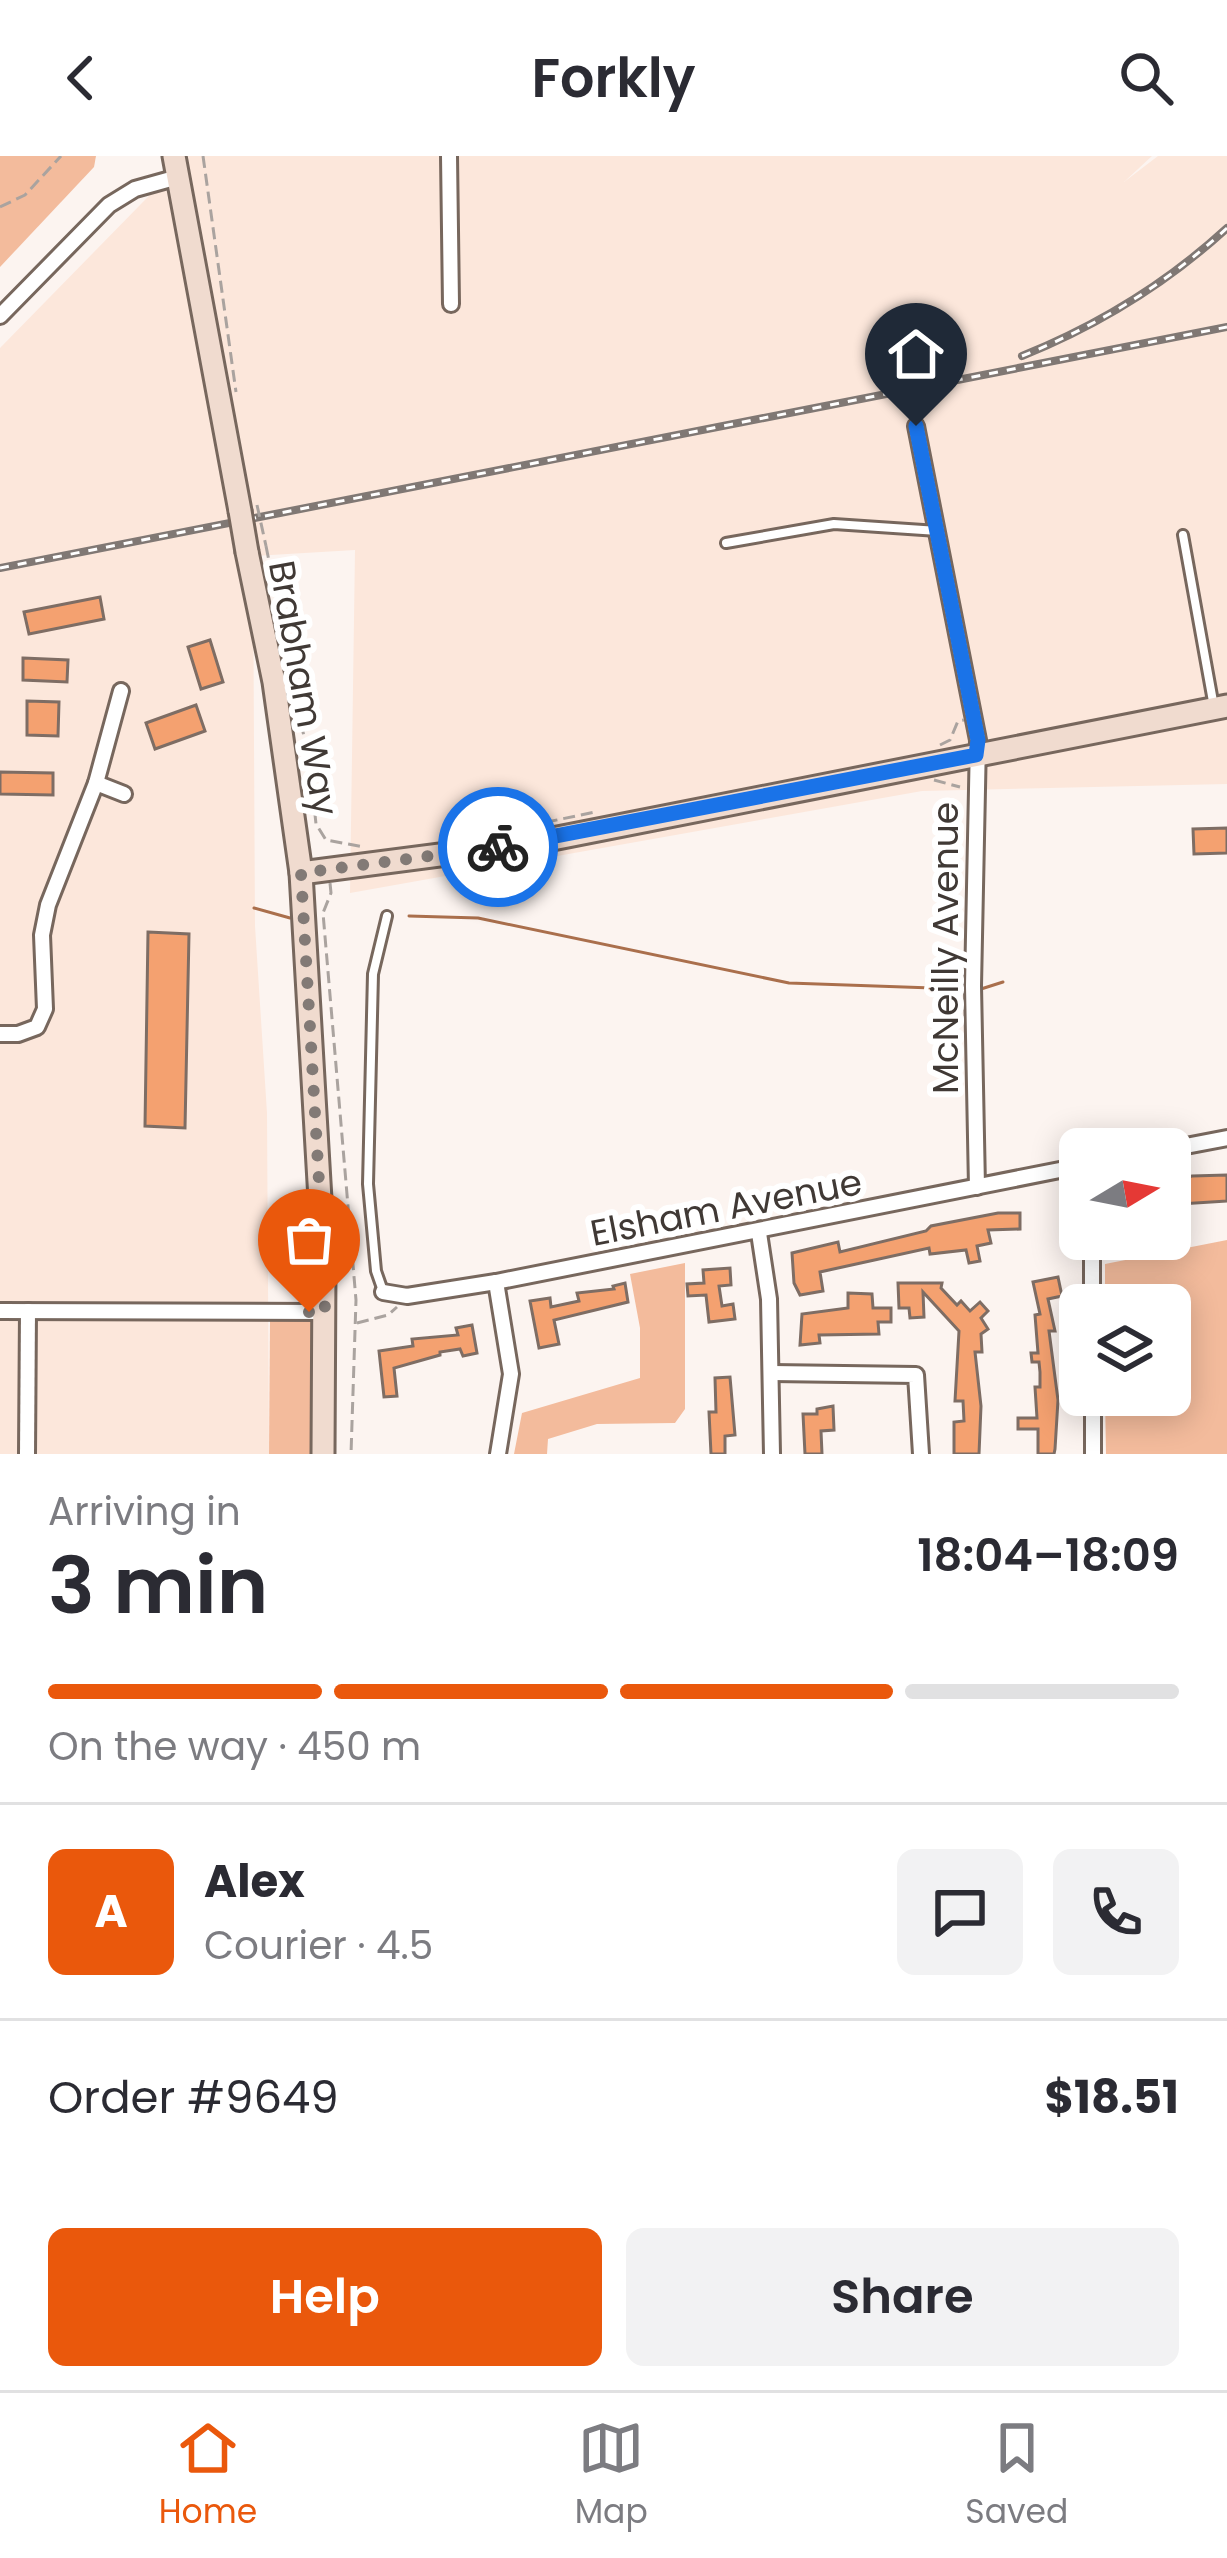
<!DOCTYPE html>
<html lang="en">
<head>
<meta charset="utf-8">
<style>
  body { margin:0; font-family:Poppins,sans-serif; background:#f2f2f3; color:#2b2b33; height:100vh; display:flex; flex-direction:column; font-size:45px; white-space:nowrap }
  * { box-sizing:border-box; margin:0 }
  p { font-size:39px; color:#7c7c81 }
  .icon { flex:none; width:66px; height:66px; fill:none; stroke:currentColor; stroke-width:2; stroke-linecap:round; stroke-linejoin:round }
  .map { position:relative; height:1298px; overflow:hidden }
  .panel { display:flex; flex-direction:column; background:#fff; flex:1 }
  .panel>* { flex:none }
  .needle { width:78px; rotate:80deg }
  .tools { position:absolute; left:1059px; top:972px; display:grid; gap:24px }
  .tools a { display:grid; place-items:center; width:132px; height:132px; border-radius:18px; background:#fff; box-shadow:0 6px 30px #0003; font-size:60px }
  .pin { position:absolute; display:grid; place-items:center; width:102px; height:102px; color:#fff; margin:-123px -51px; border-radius:50% 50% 50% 0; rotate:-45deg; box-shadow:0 0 12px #0007 }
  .pin .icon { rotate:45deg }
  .courier { position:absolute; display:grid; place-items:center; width:120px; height:120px; margin:-60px; border:9px solid #1a73e8; border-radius:50%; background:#fff; color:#222; box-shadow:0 3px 15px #0007 }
  .overview em { font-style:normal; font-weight:600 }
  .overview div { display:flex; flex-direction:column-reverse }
  .overview { display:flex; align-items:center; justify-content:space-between; height:204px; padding:0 48px }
  h1 { font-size:78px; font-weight:600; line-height:90px }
  .bar { display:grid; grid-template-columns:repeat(4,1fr); gap:18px 12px; align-content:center; height:144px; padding:0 48px }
  .bar i { height:15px; border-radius:9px; background:#e1e1e2 }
  .bar .active { background:#ea580c }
  .bar p { grid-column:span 4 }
  .line { display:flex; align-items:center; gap:30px; padding:0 48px; border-top:3px solid #e1e1e2 }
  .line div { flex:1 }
  .round { display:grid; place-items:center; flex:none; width:126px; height:126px; border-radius:18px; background:#f2f2f3 }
  .button { display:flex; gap:24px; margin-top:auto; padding:24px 48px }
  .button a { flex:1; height:138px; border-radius:18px; background:#ea580c; color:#fff; font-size:48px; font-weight:600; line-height:138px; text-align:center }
  .button a+a { background:#f2f2f3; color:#2b2b33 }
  header { display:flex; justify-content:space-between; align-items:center; height:156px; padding:0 48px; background:#fff; font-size:54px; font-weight:600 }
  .tabs { display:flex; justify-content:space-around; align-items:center; height:168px; border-top:3px solid #e1e1e2; background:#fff; font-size:33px; color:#7c7c81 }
  .tabs a { display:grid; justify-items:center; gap:6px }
  .tabs .active { color:#ea580c }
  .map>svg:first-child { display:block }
</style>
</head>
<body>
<header><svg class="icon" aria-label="back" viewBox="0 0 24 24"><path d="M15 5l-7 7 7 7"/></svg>Forkly<svg class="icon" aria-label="search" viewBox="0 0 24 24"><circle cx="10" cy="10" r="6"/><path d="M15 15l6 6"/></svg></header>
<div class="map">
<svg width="1227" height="1298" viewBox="0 0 1227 1298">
  <rect width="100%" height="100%" fill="#fcf4f0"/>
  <path fill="#fce7db" d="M 188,0 L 1152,0 L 1124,26 L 1158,0 L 1227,0 L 1227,628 L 922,635 L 350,737 L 355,394 L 253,400 L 255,770 L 267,957 L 269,1298 L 0,1298 L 0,192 Z"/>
  <g fill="#f3bb9c">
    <path d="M 0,0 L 96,0 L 94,11 L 0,111 Z"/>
    <path d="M 1227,1084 L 1227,1298 L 1106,1298 L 1105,1239 L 1170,1239 L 1170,1149 L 1105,1149 L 1105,1108 Z"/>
    <path d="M 685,1107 L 685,1253 L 675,1267 L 597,1268 L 548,1283 L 547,1298 L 514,1298 L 522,1257 L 640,1222 L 640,1172 L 630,1118 Z"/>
    <path d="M 270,1165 L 315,1165 L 315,1298 L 269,1298 Z"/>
  </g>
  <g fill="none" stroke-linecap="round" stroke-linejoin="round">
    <g stroke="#aa6f4c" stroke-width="3">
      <path d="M 254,752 L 290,762"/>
      <path d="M 409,760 L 478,762 L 789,827 L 961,833"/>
      <path d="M 981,833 L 1003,826"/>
    </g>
  </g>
  <g fill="#f4a170" stroke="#7e6d64" stroke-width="3">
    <path d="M 100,441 L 104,463 L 29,478 L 24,456 Z"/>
    <path d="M 210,484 L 223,526 L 201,533 L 188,491 Z"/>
    <path d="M 23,502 L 68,504 L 67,526 L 23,524 Z"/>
    <path d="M 27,545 L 59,546 L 58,580 L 27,579 Z"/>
    <path d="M 196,549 L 205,575 L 155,593 L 146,567 Z"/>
    <path d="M 0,616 L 53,617 L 53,639 L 0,638 Z"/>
    <path d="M 1227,672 L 1227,697 L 1194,698 L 1193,673 Z"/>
    <path d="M 148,776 L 189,778 L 185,972 L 145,970 Z"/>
    <path d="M 1227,1019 L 1227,1045 L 1180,1048 L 1170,1042 L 1170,1026 L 1192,1020 Z"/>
    <path d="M 998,1057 L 1020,1057 L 1020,1073 L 988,1074 L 991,1087 L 977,1090 L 980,1105 L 969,1107 L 966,1094 L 930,1098 L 929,1092 L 820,1116 L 823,1135 L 800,1139 L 794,1127 L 792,1097 L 838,1086 L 840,1096 L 926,1075 L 931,1070 Z"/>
    <path d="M 730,1112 L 731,1129 L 719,1130 L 722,1150 L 733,1148 L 735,1163 L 709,1166 L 706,1139 L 688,1140 L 687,1128 L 704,1127 L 703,1114 Z"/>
    <path d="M 1058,1121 L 1062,1140 L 1048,1143 L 1055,1175 L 1049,1175 L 1058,1244 L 1055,1293 L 1054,1298 L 1038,1298 L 1038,1273 L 1018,1273 L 1018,1262 L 1037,1262 L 1035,1231 L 1040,1231 L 1040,1216 L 1039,1206 L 1032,1206 L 1031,1197 L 1038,1197 L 1035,1159 L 1040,1158 L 1033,1126 Z"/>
    <path d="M 625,1127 L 628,1146 L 554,1164 L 559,1188 L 539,1192 L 530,1145 L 550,1142 L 551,1151 L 579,1145 L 577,1137 L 614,1133 L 613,1130 Z"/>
    <path d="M 898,1127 L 942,1127 L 941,1132 L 957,1149 L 961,1145 L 970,1155 L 980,1146 L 988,1155 L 981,1162 L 988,1173 L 981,1178 L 982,1196 L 975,1196 L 981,1250 L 979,1298 L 954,1298 L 954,1266 L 964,1265 L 963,1245 L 955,1245 L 959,1175 L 923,1136 L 924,1161 L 910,1162 L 909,1152 L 899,1152 Z"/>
    <path d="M 848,1137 L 872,1138 L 873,1152 L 891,1152 L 891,1166 L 878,1166 L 879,1178 L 819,1179 L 820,1187 L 800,1189 L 802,1158 L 848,1152 Z"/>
    <path d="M 472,1169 L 477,1197 L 463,1200 L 460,1193 L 440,1196 L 440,1199 L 394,1212 L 397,1240 L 384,1241 L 379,1195 L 413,1190 L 412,1183 L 458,1179 L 456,1172 Z"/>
    <path d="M 730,1221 L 735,1279 L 725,1280 L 725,1298 L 711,1298 L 709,1256 L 716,1256 L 715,1222 Z"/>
    <path d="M 833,1250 L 834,1274 L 821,1275 L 822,1298 L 805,1298 L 803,1258 L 817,1258 L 817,1253 Z"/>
  </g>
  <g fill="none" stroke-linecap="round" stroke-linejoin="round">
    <g stroke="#77675d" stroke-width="14">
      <g id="lane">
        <path d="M 1183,379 L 1214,551"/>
        <path d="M 726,387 L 834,368 L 938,375"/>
        <path d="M 383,1135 L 376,1115 L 368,1028 L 373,818 L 387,760"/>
      </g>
    </g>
    <g stroke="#77675d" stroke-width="20">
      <g id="street">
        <path d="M 449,0 L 451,148"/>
        <path d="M 0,160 L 109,49 L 135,33 L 178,21"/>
        <path d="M 916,270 L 978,584 L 973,830 L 977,1031"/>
        <path d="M 96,627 L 124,638"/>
        <path d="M 0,878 L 18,878 L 37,871 L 45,853 L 42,779 L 48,749 L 96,627 L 121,535"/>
        <path d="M 1170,993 L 1227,982"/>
        <path d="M 759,1077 L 769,1143 L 772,1298"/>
        <path d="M 1092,1083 L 1092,1149"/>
        <path d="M 496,1126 L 511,1218 L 498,1298"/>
        <path d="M 383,1136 L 407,1140 L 496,1126 L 1080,1010"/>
        <path d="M 0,1155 L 325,1156"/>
        <path d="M 772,1217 L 916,1219 L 921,1298"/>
        <path d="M 1093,1239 L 1093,1298"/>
        <path d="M 27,1298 L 28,1155"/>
      </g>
    </g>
    <g stroke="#77675d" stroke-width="27">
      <g id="secondary">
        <path d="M 174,0 L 240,355"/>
        <path d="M 247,396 L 274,526 L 301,717 L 324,1112 L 323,1298"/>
        <path d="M 301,717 L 532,687 L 1227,550"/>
      </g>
    </g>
    <g stroke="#aaa39f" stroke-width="3" stroke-dasharray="12 6" stroke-linecap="butt">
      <path d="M 203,0 L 236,236"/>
      <path d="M 0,51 L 25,39 L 61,0"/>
      <path d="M 266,390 L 310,611 L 316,668 L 326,684 L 364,691"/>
      <path d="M 940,589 L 950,584 L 958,565 L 964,564"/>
      <path d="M 934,624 L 960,631"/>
      <path d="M 528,670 L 595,656"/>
      <path d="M 330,727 L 331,737 L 323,757 L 356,1144 L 351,1298"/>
      <path d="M 357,1167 L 388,1159 L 397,1151"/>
    </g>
    <use href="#lane" stroke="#fff" stroke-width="8"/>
    <use href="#street" stroke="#fff" stroke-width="14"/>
    <use href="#secondary" stroke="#f0dbcf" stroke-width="21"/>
    <g stroke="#807874" stroke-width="8">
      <g id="rail">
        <path d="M 1022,200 C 1099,169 1166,128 1227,72"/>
        <path d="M 0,412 L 1227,171"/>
      </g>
    </g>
    <use href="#rail" stroke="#fff" stroke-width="3" stroke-dasharray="9" stroke-linecap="butt"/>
    <g stroke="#77675d" stroke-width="27" stroke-linecap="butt">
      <path id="secondary-bridge" d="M 240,355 L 247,396"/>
    </g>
    <path stroke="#aaa39f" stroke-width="3" stroke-dasharray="12 6" stroke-linecap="butt" d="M 257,349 L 266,390"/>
    <use href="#secondary-bridge" stroke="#f0dbcf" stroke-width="21"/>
  </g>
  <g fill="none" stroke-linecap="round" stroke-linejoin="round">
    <path stroke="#827a76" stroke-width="12" stroke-dasharray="0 21.6" d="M 309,1156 L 325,1156 L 324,1112 L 301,717 L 498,691"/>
    <path stroke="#1a73e8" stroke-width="15" d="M 498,691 L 976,599 L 978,584 L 916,270"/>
  </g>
  <g text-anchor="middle" stroke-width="12" stroke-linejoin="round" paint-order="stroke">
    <g font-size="36" fill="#403935" stroke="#fff">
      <text transform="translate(304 532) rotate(80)" y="13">Brabham Way</text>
      <text transform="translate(945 792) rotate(-90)" y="13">McNeilly Avenue</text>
      <text transform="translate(726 1051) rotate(-11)" y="13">Elsham Avenue</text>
    </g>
  </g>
</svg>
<div class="tools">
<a><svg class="needle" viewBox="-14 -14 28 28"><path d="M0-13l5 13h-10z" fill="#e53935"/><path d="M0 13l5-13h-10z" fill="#7c7c81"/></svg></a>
<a><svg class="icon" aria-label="layers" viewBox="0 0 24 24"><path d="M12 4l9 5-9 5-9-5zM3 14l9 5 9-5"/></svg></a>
</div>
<div class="pin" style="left:309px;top:1156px;background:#ea580c"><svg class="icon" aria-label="bag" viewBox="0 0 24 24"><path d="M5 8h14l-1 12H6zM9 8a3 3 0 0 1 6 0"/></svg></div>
<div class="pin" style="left:916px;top:270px;background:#1f2937"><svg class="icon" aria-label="home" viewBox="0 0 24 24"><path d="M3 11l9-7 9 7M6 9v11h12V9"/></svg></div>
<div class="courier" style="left:498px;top:691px"><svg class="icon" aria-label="bike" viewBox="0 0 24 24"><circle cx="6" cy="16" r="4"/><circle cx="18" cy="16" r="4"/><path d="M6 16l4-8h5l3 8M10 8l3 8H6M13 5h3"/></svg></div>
</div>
<section class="panel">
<div class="overview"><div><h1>3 min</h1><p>Arriving in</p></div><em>18:04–18:09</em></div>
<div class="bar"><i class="active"></i><i class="active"></i><i class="active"></i><i></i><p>On the way · 450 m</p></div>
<div class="line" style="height:216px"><b class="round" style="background:#ea580c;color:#fff">A</b><div><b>Alex</b><p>Courier · 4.5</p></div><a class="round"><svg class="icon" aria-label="chat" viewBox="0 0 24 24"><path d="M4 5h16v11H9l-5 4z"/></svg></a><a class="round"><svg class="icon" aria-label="phone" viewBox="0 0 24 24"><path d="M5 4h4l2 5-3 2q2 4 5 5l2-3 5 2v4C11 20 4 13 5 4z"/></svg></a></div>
<div class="line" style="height:156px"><div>Order #9649</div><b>$18.51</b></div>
<div class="button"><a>Help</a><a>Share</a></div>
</section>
<nav class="tabs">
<a class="active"><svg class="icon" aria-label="home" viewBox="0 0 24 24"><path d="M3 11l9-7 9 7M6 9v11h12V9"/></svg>Home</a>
<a><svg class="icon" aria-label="map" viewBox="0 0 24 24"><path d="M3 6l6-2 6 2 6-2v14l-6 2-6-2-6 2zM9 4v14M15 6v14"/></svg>Map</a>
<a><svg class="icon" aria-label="saved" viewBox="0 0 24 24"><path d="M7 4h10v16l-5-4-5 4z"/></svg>Saved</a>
</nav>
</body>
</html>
